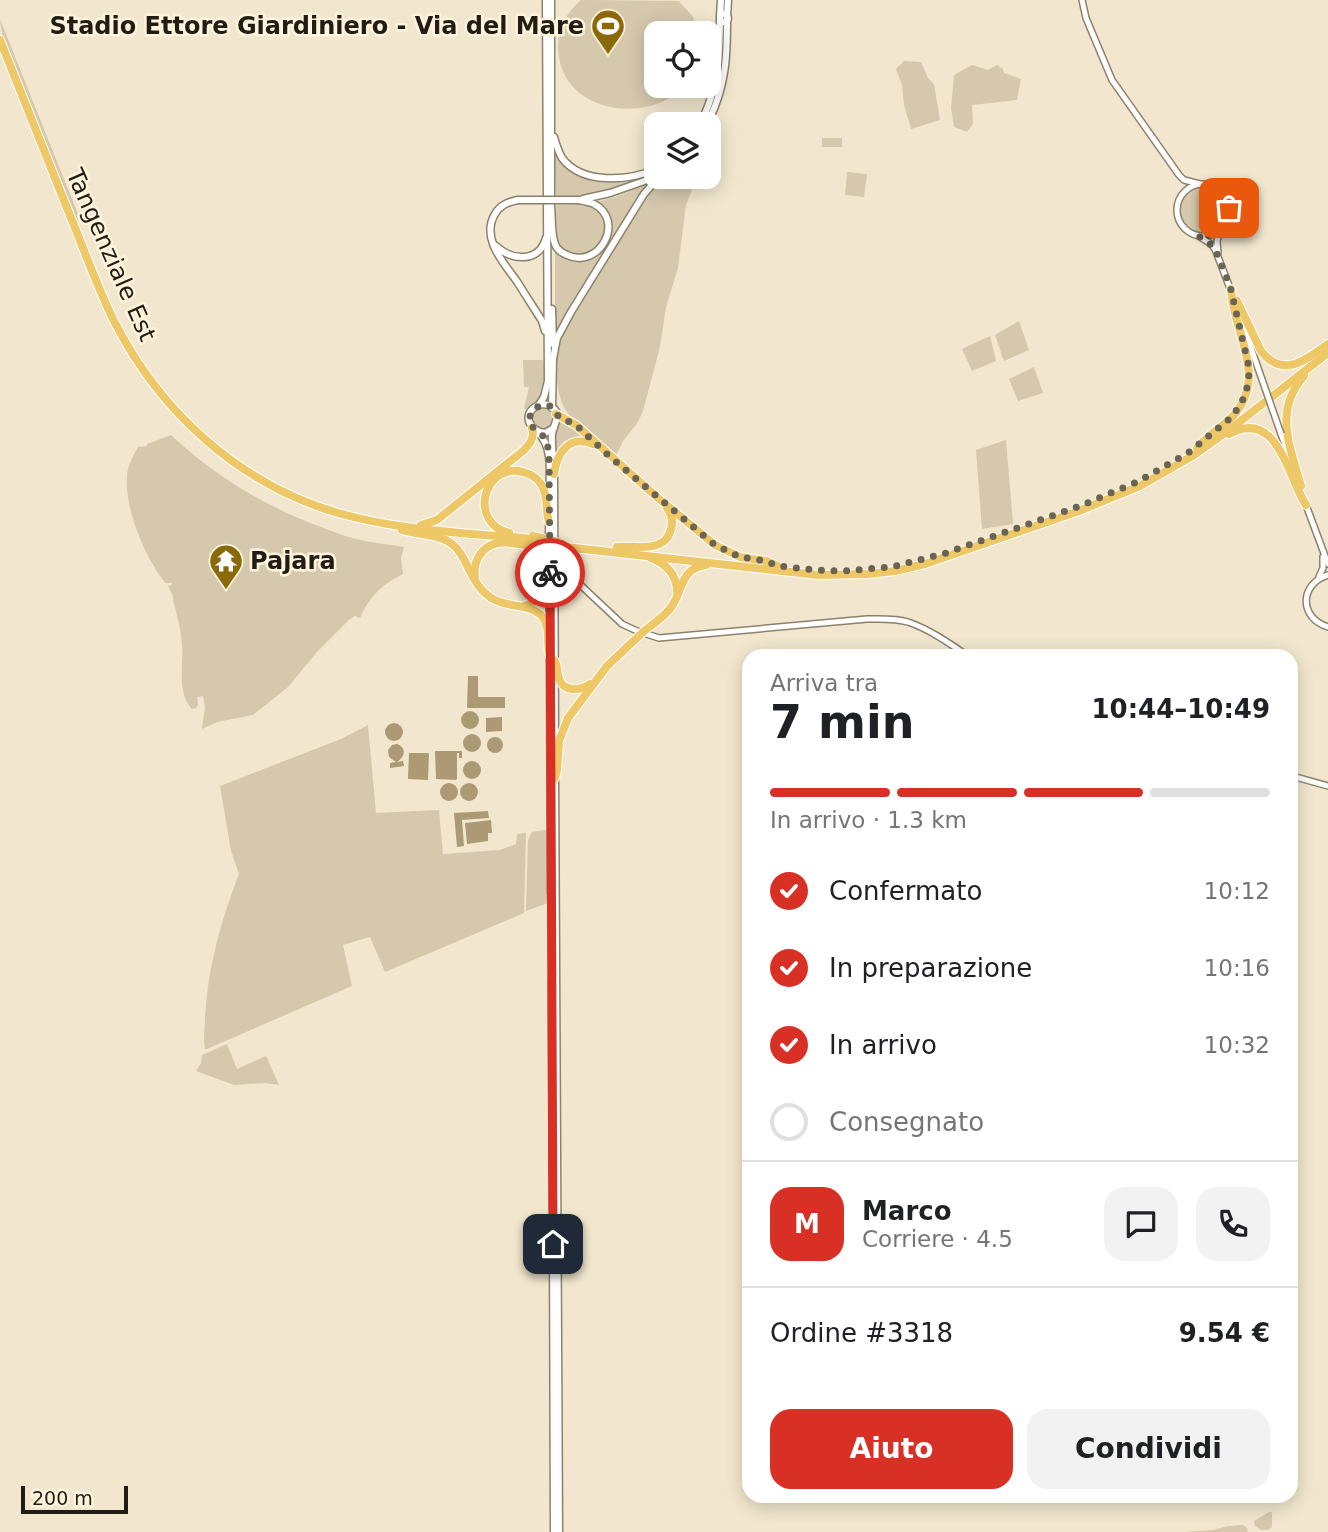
<!DOCTYPE html>
<html lang="it">
<head>
<meta charset="utf-8">
<style>
  body { margin:0; font-family:"DejaVu Sans",sans-serif; background:#f2f2f2; color:#202124; height:100vh; display:flex; flex-direction:column; font-size:26px; white-space:nowrap }
  * { box-sizing:border-box; margin:0 }
  p { font-size:23px; color:#757577 }
  .icon { flex:none; width:38px; height:38px; fill:none; stroke:currentColor; stroke-width:2; stroke-linecap:round; stroke-linejoin:round }
  .map { position:relative; flex:1; overflow:hidden }
  .drawer { position:absolute; left:742px; top:649px; width:556px; height:854px; display:flex; flex-direction:column; background:#fff; border-radius:21px; box-shadow:0 4px 18px #0003 }
  .drawer>* { flex:none }
  .fabs { position:absolute; left:644px; top:21px; display:grid; gap:14px }
  .fabs a { display:grid; place-items:center; width:77px; height:77px; border-radius:14px; background:#fff; box-shadow:0 4px 18px #0003; font-size:35px }
  .scale { position:absolute; left:21px; bottom:18px; width:107px; box-sizing:border-box; padding-left:7px; border:4px solid #211d14; border-top:0; font-size:19px; line-height:24px; white-space:nowrap; color:#211d14; -webkit-text-stroke:5px #fff4db; paint-order:stroke }
  .pin { position:absolute; display:grid; place-items:center; width:60px; height:60px; color:#fff; margin:-30px; border-radius:14px; box-shadow:0 4px 10px #0006 }
  .courier { position:absolute; display:grid; place-items:center; width:70px; height:70px; margin:-35px; border:5px solid #d93025; border-radius:50%; background:#fff; color:#222; box-shadow:0 2px 9px #0007 }
  .summary em { font-style:normal; font-weight:800 }
  .summary div { display:flex; flex-direction:column-reverse }
  .summary { display:flex; align-items:center; justify-content:space-between; height:119px; padding:0 28px }
  h1 { font-size:46px; font-weight:800; line-height:52px }
  .bar { display:grid; grid-template-columns:repeat(4,1fr); gap:10px 7px; align-content:center; height:84px; padding:0 28px }
  .bar i { height:9px; border-radius:5px; background:#e0e0e0 }
  .bar .active { background:#d93025 }
  .bar p { grid-column:span 4 }
  .line { display:flex; align-items:center; gap:18px; padding:0 28px; border-top:2px solid #e0e0e0 }
  .line div { flex:1 }
  .round { display:grid; place-items:center; flex:none; width:74px; height:74px; border-radius:21px; background:#f2f2f2 }
  ol { padding:0 28px; list-style:none }
  li { display:flex; align-items:center; gap:21px; height:77px }
  li p { margin-inline-start:auto }
  li .icon { padding:7px; border-radius:50%; background:#d93025; color:#fff; stroke-width:4 }
  li:last-child { color:#757577 }
  li i { width:38px; height:38px; border:4px solid #e0e0e0; border-radius:50% }
  .button { display:flex; gap:14px; margin-top:auto; padding:14px 28px }
  .button a { flex:1; height:80px; border-radius:21px; background:#d93025; color:#fff; font-size:28px; font-weight:800; line-height:80px; text-align:center }
  .button a+a { background:#f2f2f2; color:#202124 }
  .map>svg:first-child { display:block }
</style>
</head>
<body>
<div class="map">
<svg width="1328" height="1532" viewBox="0 0 1328 1532">
  <rect width="100%" height="100%" fill="#f2e7ce"/>
  <g fill="#d5c8ac">
    <path d="M 581,0 L 679,1 L 693,17 L 699,33 L 656,33 L 656,86 L 686,86 C 646,126 559,113 558,47 C 558,28 567,12 581,0 Z"/>
    <path d="M 0,19 L 80,219 L 77,220 L 3,39 Z"/>
    <path d="M 904,61 L 921,62 L 928,78 L 934,84 L 940,120 L 911,129 L 904,105 L 902,85 L 896,69 Z"/>
    <path d="M 972,65 L 988,70 L 997,65 L 1003,69 L 1004,73 L 1021,79 L 1017,100 L 972,105 L 973,124 L 967,132 L 954,127 L 951,108 L 954,75 Z"/>
    <rect x="822" y="138" width="20" height="9"/>
    <path d="M 554,145 L 558,155 L 596,178 L 617,181 L 641,177 C 612,193 589,196 556,197 Z"/>
    <path d="M 847,172 L 867,174 L 864,197 L 845,195 Z"/>
    <path d="M 666,177 L 697,177 L 686,205 L 678,268 L 666,307 L 660,347 L 643,411 L 638,422 L 623,441 L 616,456 C 602,444 581,430 570,416 C 553,396 555,362 560,338 L 649,191 Z"/>
    <path d="M 649,184 L 644,189 L 555,339 L 555,248 C 564,262 586,267 600,254 C 616,240 615,212 595,202 L 615,197 Z"/>
    <circle cx="1202" cy="211" r="23"/>
    <path d="M 578,204 C 622,209 607,264 569,253 C 564,252 558,248 557,243 C 554,237 556,213 556,205 Z"/>
    <path d="M 1019,321 L 1029,350 L 1004,361 L 995,335 Z"/>
    <path d="M 990,336 L 996,361 L 972,371 L 962,349 Z"/>
    <path d="M 523,360 L 543,360 L 546,380 L 541,400 L 530,408 L 524,409 L 529,387 L 524,387 Z"/>
    <path d="M 1034,367 L 1043,393 L 1018,401 L 1009,379 Z"/>
    <circle cx="543" cy="419" r="10"/>
    <path d="M 561,420 L 570,424 L 591,441 L 580,439 L 556,457 L 554,433 Z"/>
    <path d="M 171,435 C 215,476 264,506 321,527 C 332,531 344,536 356,539 C 372,543 388,544 404,547 L 401,558 L 403,574 C 382,584 369,597 360,618 L 355,616 L 350,619 L 317,652 L 288,687 L 253,715 L 217,722 L 202,729 L 205,707 L 203,696 L 197,697 L 198,705 L 196,708 L 192,709 C 176,692 184,665 182,644 C 181,627 175,610 172,594 L 168,586 L 172,585 L 172,583 L 166,583 C 146,561 124,507 127,477 C 127,466 133,457 138,447 L 147,446 L 147,444 Z"/>
    <path d="M 1006,440 L 1013,524 L 982,529 L 976,450 Z"/>
    <path d="M 368,725 L 376,813 L 439,810 L 443,854 L 500,850 L 516,844 L 517,834 L 526,833 L 524,913 L 385,972 L 370,937 L 343,945 L 352,986 L 207,1049 L 205,1049 C 203,1038 205,1027 205,1016 C 208,967 221,920 239,874 L 231,851 L 220,786 L 341,739 Z"/>
    <path d="M 545,830 L 548,832 L 548,903 L 526,911 L 528,840 L 532,832 Z"/>
    <path d="M 227,1044 L 237,1069 L 266,1056 L 279,1085 L 265,1083 L 234,1085 L 196,1071 L 201,1063 L 202,1055 Z"/>
    <path d="M 1269,1512 L 1272,1512 L 1272,1527 L 1268,1530 L 1261,1530 L 1255,1526 L 1254,1521 Z"/>
    <path d="M 1243,1525 L 1247,1528 L 1248,1532 L 1183,1532 L 1213,1530 L 1228,1526 Z"/>
  </g>
  <g fill="#ab9a74">
    <path d="M 468,676 L 478,676 L 478,697 L 505,697 L 505,708 L 467,708 Z"/>
    <circle cx="470" cy="720" r="9"/>
    <path d="M 502,717 L 502,731 L 486,732 L 486,718 Z"/>
    <circle cx="394" cy="732" r="9"/>
    <circle cx="472" cy="743" r="9"/>
    <circle cx="495" cy="745" r="8"/>
    <path d="M 397,744 C 407,748 405,757 397,762 L 403,761 L 404,766 L 390,768 L 390,763 L 396,762 L 389,757 L 388,750 L 392,745 Z"/>
    <path d="M 435,751 L 462,751 L 462,758 L 459,758 L 459,753 L 457,753 L 457,779 L 456,780 L 436,779 Z"/>
    <path d="M 409,753 L 428,753 L 429,754 L 428,780 L 408,779 Z"/>
    <circle cx="472" cy="770" r="9"/>
    <circle cx="469" cy="792" r="9"/>
    <circle cx="449" cy="792" r="9"/>
    <path d="M 488,811 L 489,818 L 462,820 L 464,846 L 457,847 L 454,813 Z"/>
    <path d="M 491,820 L 492,833 L 488,833 L 488,841 L 467,844 L 465,823 Z"/>
  </g>
  <g fill="none" stroke-linecap="round" stroke-linejoin="round">
    <g stroke="#8c826c" stroke-width="8">
      <g id="tertiary">
        <path d="M 1082,0 L 1086,18 L 1112,80 L 1179,175 L 1184,180 L 1200,184"/>
        <circle cx="1203" cy="210" r="26"/>
        <path d="M 1200,237 L 1211,244 L 1215,249 L 1231,291"/>
        <path d="M 1218,253 L 1217,241 L 1220,231"/>
        <path d="M 1239,313 L 1258,368"/>
        <path d="M 1281,434 L 1288,453"/>
        <path d="M 1306,505 L 1328,564"/>
        <path d="M 553,561 L 555,561 L 622,624 L 637,631 L 659,638 L 867,619 C 881,619 895,618 908,622 C 929,629 949,643 968,656"/>
        <path d="M 1328,575 C 1299,584 1299,618 1328,627"/>
        <path d="M 1319,577 L 1323,568 L 1323,557"/>
        <path d="M 1292,776 L 1328,786"/>
      </g>
    </g>
    <g stroke="#8c826c" stroke-width="9">
      <g id="secondary">
        <path d="M 546,0 L 547,198"/>
        <path d="M 551,0 L 551,196"/>
        <circle cx="724" cy="18" r="4"/>
        <path d="M 720,16 L 721,0"/>
        <path d="M 727,16 L 728,0"/>
        <circle cx="706" cy="118" r="3.5"/>
        <path d="M 704,116 C 720,79 719,59 720,20"/>
        <path d="M 710,118 C 726,84 727,56 727,19"/>
        <path d="M 554,137 C 556,144 558,151 562,158 C 582,185 629,181 656,169"/>
        <path d="M 583,199 L 610,193 L 656,177"/>
        <path d="M 518,200 C 508,202 500,205 495,214 C 480,239 505,264 518,283 C 526,296 534,308 542,321 L 545,331"/>
        <path d="M 551,206 C 552,216 551,235 555,244 C 557,250 562,253 567,255 C 599,270 626,221 594,204 C 589,202 583,201 578,200"/>
        <path d="M 496,246 C 512,261 539,263 546,238"/>
        <path d="M 552,309 L 553,344"/>
        <path d="M 553,359 L 557,338 L 571,312 L 644,194 L 659,177"/>
        <path d="M 539,405 L 544,397 L 548,381 L 547,206"/>
        <path d="M 552,408 L 553,358"/>
        <path d="M 554,428 L 545,433 C 530,432 521,414 537,406 C 540,404 544,404 548,405 C 565,412 553,424 552,434 C 551,447 554,461 554,474 L 555,750"/>
        <path d="M 537,432 C 555,446 549,480 549,501"/>
        <path d="M 549,519 L 550,631"/>
        <path d="M 550,652 L 551,893"/>
        <path d="M 555,774 L 559,1532"/>
        <path d="M 552,981 L 553,1208"/>
        <path d="M 553,1240 L 554,1532"/>
      </g>
    </g>
    <g stroke="#fff" stroke-width="10">
      <g id="trunk">
        <path d="M 0,40 C 23,98 46,155 69,213 C 84,249 97,287 114,321 C 160,412 239,484 338,513 C 401,531 468,533 533,539"/>
        <path d="M 1237,301 L 1261,351 C 1283,379 1306,360 1328,344"/>
        <path d="M 556,414 L 576,425 L 658,498 L 715,545 L 740,557 L 766,561 L 778,566"/>
        <path d="M 1229,434 C 1278,407 1288,478 1306,505"/>
        <path d="M 1197,448 C 1207,435 1223,427 1234,415 C 1268,375 1233,332 1231,289"/>
        <path d="M 554,474 C 557,453 569,434 593,444"/>
        <path d="M 1301,486 C 1290,446 1273,411 1304,376"/>
        <path d="M 421,525 L 437,520 L 523,451 C 530,444 535,438 532,428"/>
        <path d="M 402,530 C 417,535 436,533 449,542 C 469,554 468,586 495,600 C 510,608 536,604 544,619 C 551,631 546,644 550,656"/>
        <path d="M 509,533 C 468,523 483,462 523,472 C 530,474 537,478 541,484 C 549,496 545,509 549,522"/>
        <path d="M 565,547 L 818,575 L 868,574 L 895,571 L 925,564 L 1079,511 L 1140,486 L 1194,455 L 1229,430 L 1328,353"/>
        <path d="M 617,547 C 636,545 665,554 671,529 C 674,521 671,514 667,508"/>
        <path d="M 651,558 C 666,564 677,574 677,592"/>
        <path d="M 475,576 C 473,561 482,546 498,543 C 509,541 522,545 532,546"/>
        <path d="M 524,606 C 546,599 543,591 549,572"/>
        <path d="M 644,631 C 652,625 662,618 669,610 C 684,593 678,569 706,565"/>
        <path d="M 555,661 C 558,667 557,673 559,679 C 564,692 580,691 590,684"/>
        <path d="M 555,778 L 557,770 L 559,741 L 568,718 L 607,666 L 640,635"/>
      </g>
    </g>
    <use href="#tertiary" stroke="#fff" stroke-width="5"/>
    <use href="#secondary" stroke="#fff" stroke-width="6"/>
    <use href="#trunk" stroke="#eec867" stroke-width="8"/>
    <g stroke="#8c826c" stroke-width="8" stroke-linecap="butt">
      <path id="tertiary-bridge" d="M 1258,368 L 1281,434"/>
    </g>
    <g stroke="#8c826c" stroke-width="9" stroke-linecap="butt">
      <path id="secondary-bridge" d="M 518,200 L 578,200"/>
    </g>
    <g stroke="#fff" stroke-width="10" stroke-linecap="butt">
      <g id="trunk-bridge">
        <path d="M 533,536 L 557,542"/>
        <path d="M 532,544 L 565,547"/>
        <path d="M 640,635 L 644,631"/>
      </g>
    </g>
    <use href="#tertiary-bridge" stroke="#fff" stroke-width="5"/>
    <use href="#secondary-bridge" stroke="#fff" stroke-width="6"/>
    <use href="#trunk-bridge" stroke="#eec867" stroke-width="8"/>
  </g>
  <g fill="none" stroke-linecap="round" stroke-linejoin="round">
    <path stroke="#6a6455" stroke-width="7" stroke-dasharray="0 12.6" d="M 550,573 L 549,454 C 548,447 547,441 543,436 C 534,426 525,427 532,411 L 540,405 L 550,406 L 559,417 L 576,425 L 609,456 L 715,545 L 740,557 L 766,561 L 778,566 L 816,570 L 842,571 L 892,567 L 946,553 L 1080,506 L 1137,482 L 1188,453 L 1233,416 L 1245,396 L 1249,379 L 1248,363 L 1230,286 L 1215,249 L 1207,241 L 1198,236 C 1216,237 1228,227 1229,208"/>
    <path stroke="#d93025" stroke-width="9" d="M 550,573 L 553,1244"/>
  </g>
  <defs>
    <g id="stadium-pin" transform="scale(1.75)"><path d="M0 17L-7.5 6A9.5 9.5 0 1 1 7.5 6Z" fill="#8a6909" stroke="#fff4db"/><path d="M0-5a6.5 5 0 1 0 0 10a6.5 5 0 1 0 0-10ZM-3.5-1.8h7v3.6h-7Z" fill="#fff"/></g>
    <g id="temple-pin" transform="scale(1.75)"><path d="M0 17L-7.5 6A9.5 9.5 0 1 1 7.5 6Z" fill="#8a6909" stroke="#fff4db"/><path d="M0-6L5-2H3V0L6.5 2.5H4V6H1.5V3h-3V6H-4V2.5H-6.5L-3 0V-2H-5Z" fill="#fff"/></g>
  </defs>
  <g fill-rule="evenodd">
    <use href="#stadium-pin" x="608" y="26"/>
    <use href="#temple-pin" x="226" y="561"/>
  </g>
  <g text-anchor="middle" stroke-width="5" stroke-linejoin="round" paint-order="stroke">
    <g font-size="24" font-weight="bold" fill="#211d14" stroke="#fff4db" text-anchor="end">
      <text x="584" y="34">Stadio Ettore Giardiniero - Via del Mare</text>
      <text x="250" y="569" text-anchor="start">Pajara</text>
    </g>
    <g font-size="24" fill="#211d14" stroke="#fff4db">
      <text transform="translate(111 255) rotate(66)" y="8">Tangenziale Est</text>
    </g>
  </g>
</svg>
<div class="fabs">
<a><svg class="icon" aria-label="locate" viewBox="0 0 24 24"><circle cx="12" cy="12" r="6"/><path d="M12 2v4M12 18v4M2 12h4M18 12h4"/></svg></a>
<a><svg class="icon" aria-label="layers" viewBox="0 0 24 24"><path d="M12 4l9 5-9 5-9-5zM3 14l9 5 9-5"/></svg></a>
</div>
<div class="scale">200 m</div>
<div class="pin" style="left:1229px;top:208px;background:#ea580c"><svg class="icon" aria-label="bag" viewBox="0 0 24 24"><path d="M5 8h14l-1 12H6zM9 8a3 3 0 0 1 6 0"/></svg></div>
<div class="pin" style="left:553px;top:1244px;background:#1f2937"><svg class="icon" aria-label="home" viewBox="0 0 24 24"><path d="M3 11l9-7 9 7M6 9v11h12V9"/></svg></div>
<div class="courier" style="left:550px;top:573px"><svg class="icon" aria-label="bike" viewBox="0 0 24 24"><circle cx="6" cy="16" r="4"/><circle cx="18" cy="16" r="4"/><path d="M6 16l4-8h5l3 8M10 8l3 8H6M13 5h3"/></svg></div>
<section class="drawer">
<div class="summary"><div><h1>7 min</h1><p>Arriva tra</p></div><em>10:44–10:49</em></div>
<div class="bar"><i class="active"></i><i class="active"></i><i class="active"></i><i></i><p>In arrivo · 1.3 km</p></div>
<ol>
<li><svg class="icon" aria-label="check" viewBox="0 0 24 24"><path d="M5 12l5 5 9-10"/></svg>Confermato<p>10:12</p></li>
<li><svg class="icon" aria-label="check" viewBox="0 0 24 24"><path d="M5 12l5 5 9-10"/></svg>In preparazione<p>10:16</p></li>
<li><svg class="icon" aria-label="check" viewBox="0 0 24 24"><path d="M5 12l5 5 9-10"/></svg>In arrivo<p>10:32</p></li>
<li><i></i>Consegnato</li>
</ol>
<div class="line" style="height:126px"><b class="round" style="background:#d93025;color:#fff">M</b><div><b>Marco</b><p>Corriere · 4.5</p></div><a class="round"><svg class="icon" aria-label="chat" viewBox="0 0 24 24"><path d="M4 5h16v11H9l-5 4z"/></svg></a><a class="round"><svg class="icon" aria-label="phone" viewBox="0 0 24 24"><path d="M5 4h4l2 5-3 2q2 4 5 5l2-3 5 2v4C11 20 4 13 5 4z"/></svg></a></div>
<div class="line" style="height:91px"><div>Ordine #3318</div><b>9.54 €</b></div>
<div class="button"><a>Aiuto</a><a>Condividi</a></div>
</section>
</div>
</body>
</html>
